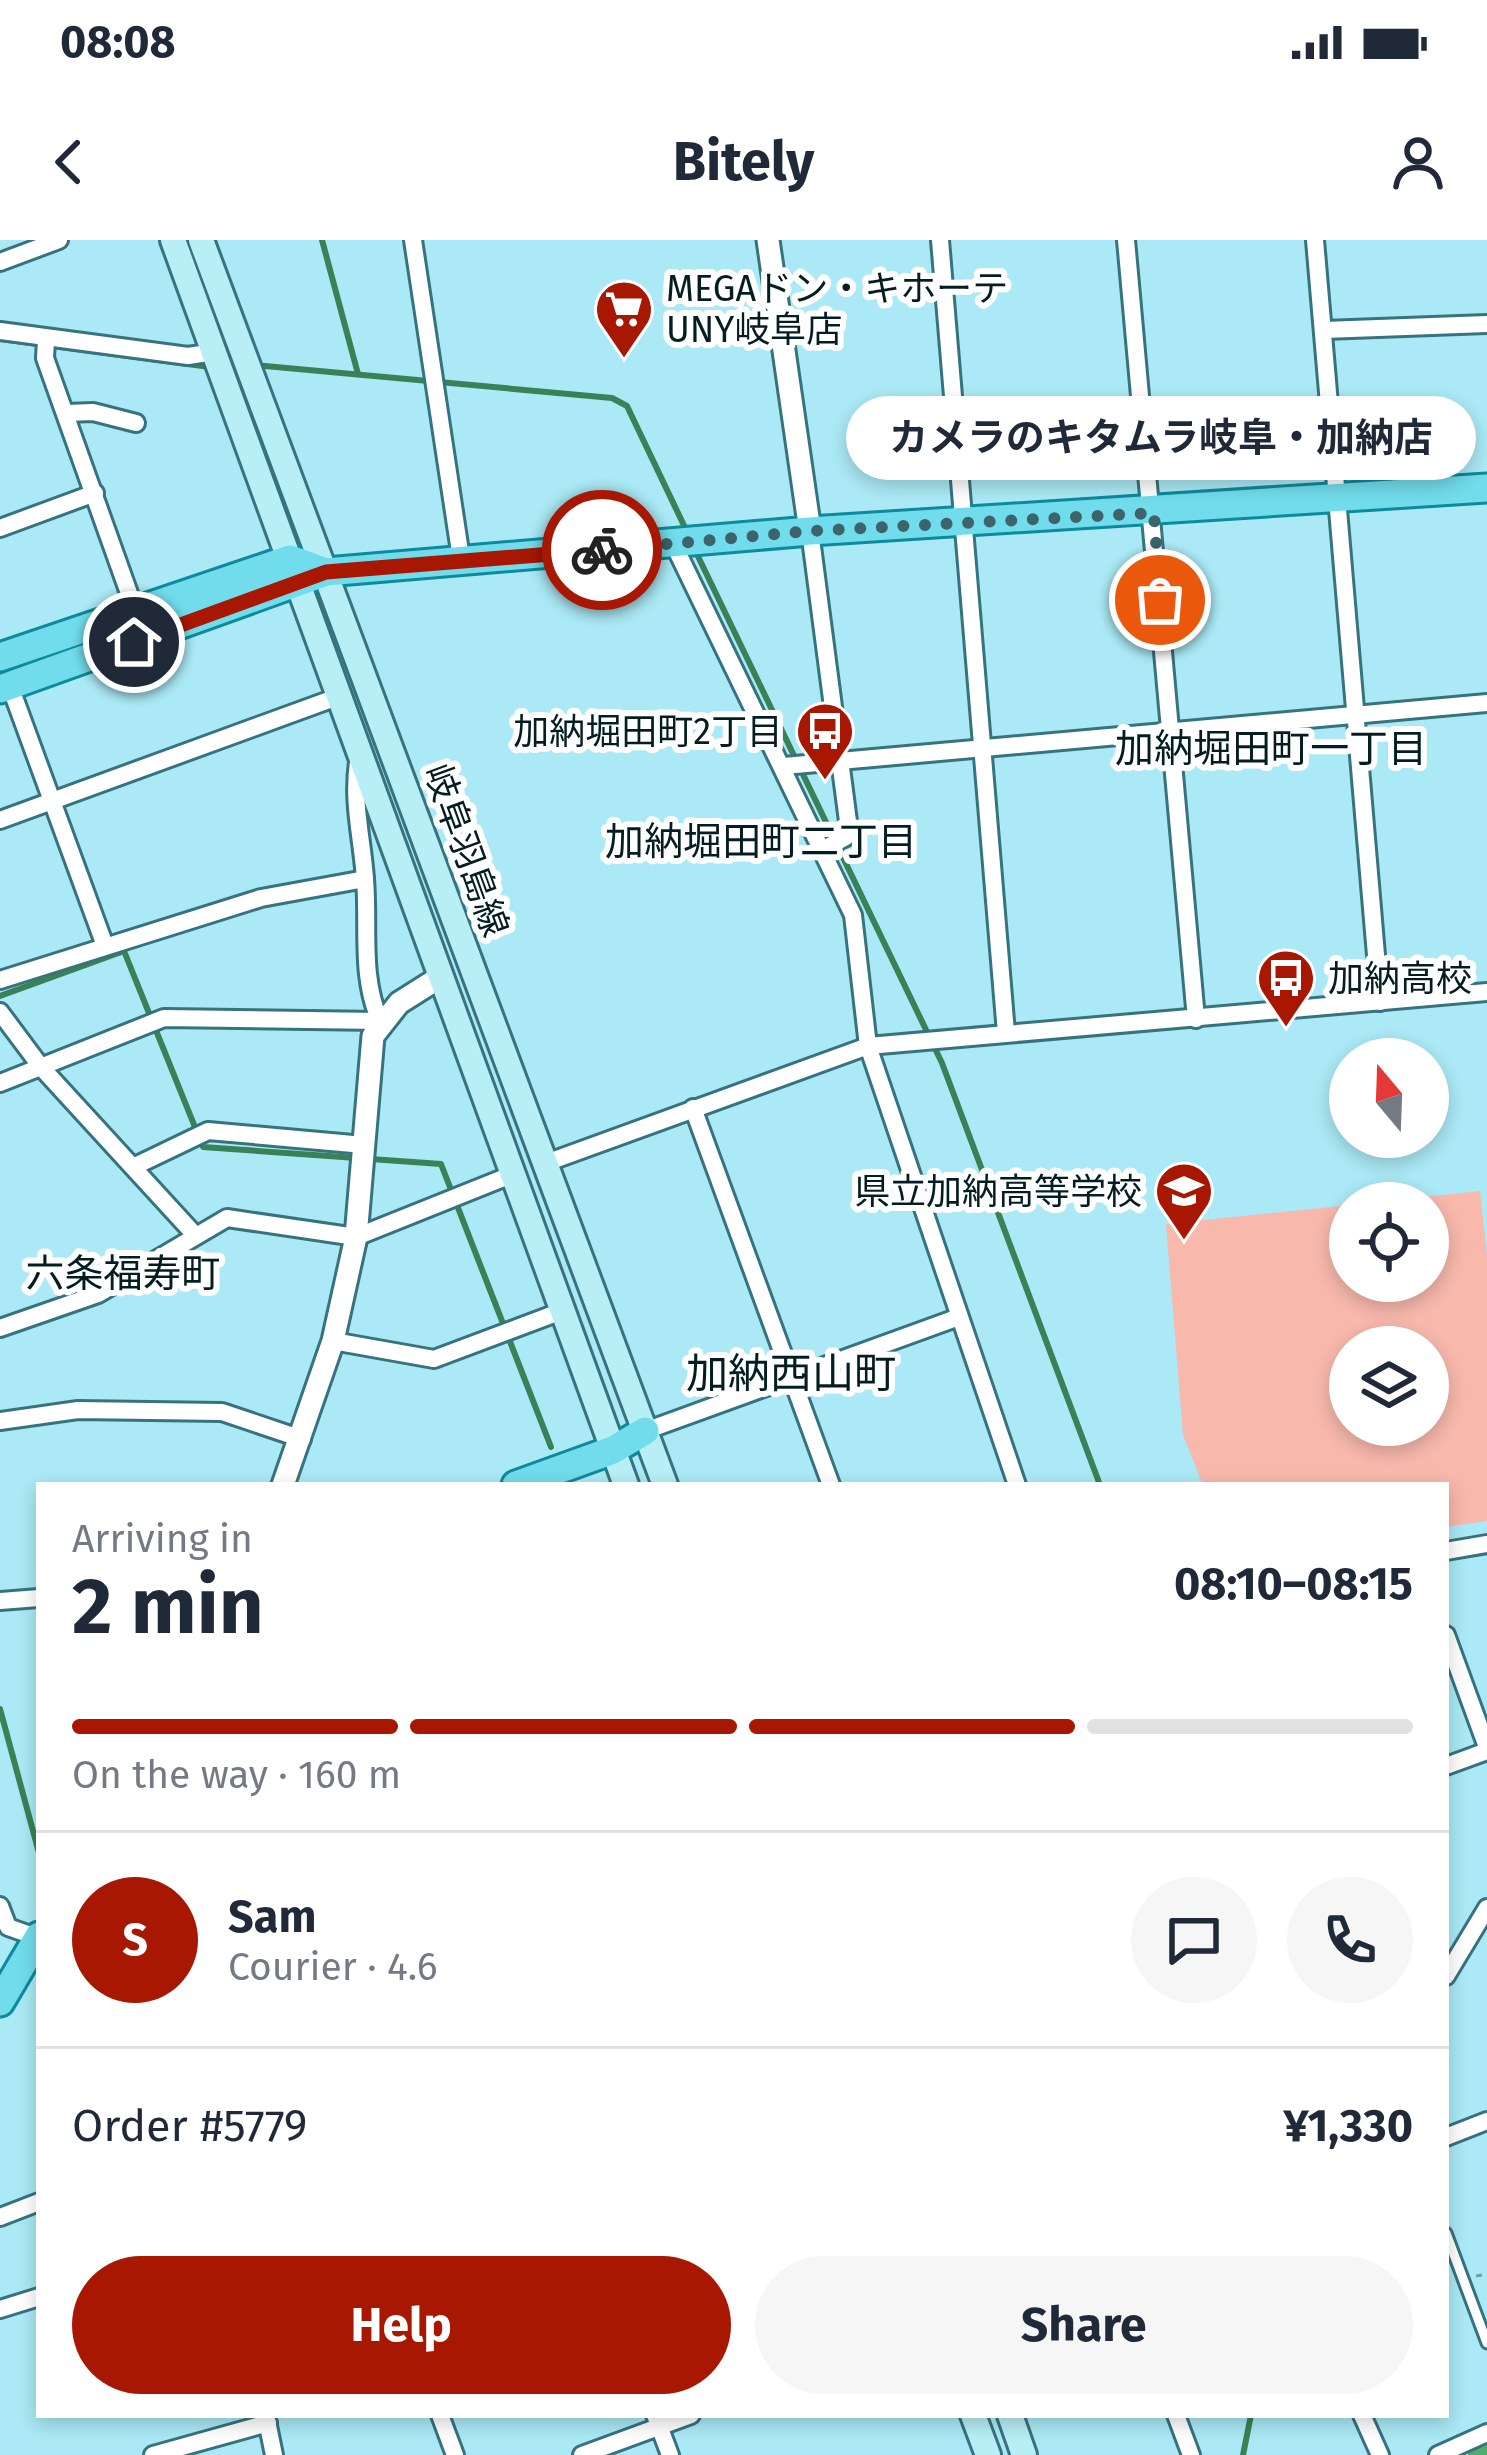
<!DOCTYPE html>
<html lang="en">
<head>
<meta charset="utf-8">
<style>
  body { margin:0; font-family:"Fira Sans","Noto Sans JP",sans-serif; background:#f6f6f7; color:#1f2937; height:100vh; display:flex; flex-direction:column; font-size:45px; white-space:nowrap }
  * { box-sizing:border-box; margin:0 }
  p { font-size:39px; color:#747a83 }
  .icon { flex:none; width:66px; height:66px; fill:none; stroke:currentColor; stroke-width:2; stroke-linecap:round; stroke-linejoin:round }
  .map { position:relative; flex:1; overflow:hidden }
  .panel { position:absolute; left:36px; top:1242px; width:1413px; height:936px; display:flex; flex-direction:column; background:#fff; border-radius:0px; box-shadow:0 6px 18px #0003 }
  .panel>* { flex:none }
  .needle { width:78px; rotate:341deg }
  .controls { position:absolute; left:1329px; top:798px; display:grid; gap:24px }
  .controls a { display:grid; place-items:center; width:120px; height:120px; border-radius:50%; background:#fff; box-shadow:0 6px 18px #0003; font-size:60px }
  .pin { position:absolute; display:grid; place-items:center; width:102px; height:102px; color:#fff; margin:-51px; border:6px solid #fff; border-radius:50%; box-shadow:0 3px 12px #0007 }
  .courier { position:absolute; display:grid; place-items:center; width:120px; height:120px; margin:-60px; border:9px solid #a81701; border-radius:50%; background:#fff; color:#222; box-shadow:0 3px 15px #0007 }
  .bubble { position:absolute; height:84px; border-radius:42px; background:#fff; box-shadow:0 6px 18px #0003; font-size:39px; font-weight:700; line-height:84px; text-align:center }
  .head em { font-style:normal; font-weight:700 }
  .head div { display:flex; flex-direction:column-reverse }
  .head { display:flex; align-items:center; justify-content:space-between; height:204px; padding:0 36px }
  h1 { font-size:78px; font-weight:700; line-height:90px }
  .bar { display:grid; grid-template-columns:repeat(4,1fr); gap:18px 12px; align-content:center; height:144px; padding:0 36px }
  .bar i { height:15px; border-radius:9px; background:#e0e1e3 }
  .bar .active { background:#a81701 }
  .bar p { grid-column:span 4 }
  .line { display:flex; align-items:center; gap:30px; padding:0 36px; border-top:3px solid #e0e1e3 }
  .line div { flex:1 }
  .round { display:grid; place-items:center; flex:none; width:126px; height:126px; border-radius:63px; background:#f6f6f7 }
  .cta { display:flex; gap:24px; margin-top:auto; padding:24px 36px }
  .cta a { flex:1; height:138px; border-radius:72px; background:#a81701; color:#fff; font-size:48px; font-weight:700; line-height:138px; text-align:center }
  .cta a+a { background:#f6f6f7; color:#1f2937 }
  .status { display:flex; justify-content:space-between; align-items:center; height:84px; padding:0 60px; background:#fff; direction:ltr }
  .status svg { height:33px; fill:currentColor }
  header { display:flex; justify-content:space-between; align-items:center; height:156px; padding:0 36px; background:#fff; font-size:54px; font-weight:700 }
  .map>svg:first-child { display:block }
</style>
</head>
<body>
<div class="status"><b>08:08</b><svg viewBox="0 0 49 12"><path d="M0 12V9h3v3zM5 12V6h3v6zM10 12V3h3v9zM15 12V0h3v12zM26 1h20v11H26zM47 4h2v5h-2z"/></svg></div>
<header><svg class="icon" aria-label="back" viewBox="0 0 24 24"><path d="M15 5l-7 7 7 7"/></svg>Bitely<svg class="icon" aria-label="person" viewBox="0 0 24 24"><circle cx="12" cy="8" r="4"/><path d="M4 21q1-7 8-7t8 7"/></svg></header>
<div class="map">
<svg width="1487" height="2215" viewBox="0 0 1487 2215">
  <rect width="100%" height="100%" fill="#aae9f5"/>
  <path fill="#f8b8ac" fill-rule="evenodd" d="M 1480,951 L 1487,1016 L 1487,1281 L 1446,1287 L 1446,1245 L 1203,1245 L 1183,1195 L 1166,984 L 1350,965 L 1350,1041 L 1428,1041 L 1428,963 L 1367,963 ZM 1350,1107 L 1428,1107 L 1428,1185 L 1350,1185 Z"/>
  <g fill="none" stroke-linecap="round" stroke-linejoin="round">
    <g stroke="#398156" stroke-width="6">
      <path d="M 322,0 L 358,134"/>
      <path d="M 0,99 L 210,127"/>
      <path d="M 254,125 L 612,158 L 627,166 L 689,296"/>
      <path d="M 694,308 L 942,823 L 1100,1245"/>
      <path d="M 0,756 L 124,711 L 203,907 L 441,924 L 551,1207"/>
      <path d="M 0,1469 L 39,1613"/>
      <path d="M 1243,2215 L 1251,2175"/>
    </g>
    <path stroke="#50ac6c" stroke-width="36" d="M 1486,2215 L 1487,2215"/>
    <g stroke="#36737e" stroke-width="15">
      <path id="service" d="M 1446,1993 L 1487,2103"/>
    </g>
    <g stroke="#36737e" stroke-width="22">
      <g id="minor">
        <path d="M 413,0 L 462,325"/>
        <path d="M 940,0 L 1006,793"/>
        <path d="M 1126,0 L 1196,779"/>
        <path d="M 1315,0 L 1380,762"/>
        <path d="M 0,22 L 59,0"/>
        <path d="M 1324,90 L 1487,84"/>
        <path d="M 0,91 L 188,116 L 215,112"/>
        <path d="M 46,100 L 45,118 L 135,370"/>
        <path d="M 66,173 L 93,172 L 136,183"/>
        <path d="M 0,288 L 95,253"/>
        <path d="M 810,291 L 849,589 L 846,597 L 824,609"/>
        <path d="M 673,303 L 853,675 L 868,806 L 1017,1245"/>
        <path d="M 10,446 L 104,703"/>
        <path d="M 359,516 C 351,560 362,596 365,639 C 369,688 360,736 380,781"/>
        <path d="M 784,526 L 1487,463"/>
        <path d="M 0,580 L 340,456"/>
        <path d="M 0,740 L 261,658 L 365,639"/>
        <path d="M 0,772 L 41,827 L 195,995"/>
        <path d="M 0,843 L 164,778 L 380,781"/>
        <path d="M 693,868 L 831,1245"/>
        <path d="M 543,924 L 868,806 L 1487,752"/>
        <path d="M 133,927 L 208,891 L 364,905"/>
        <path d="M 0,1088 L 98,1054 L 227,978 L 356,997 L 511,935"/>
        <path d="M 333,1101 L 434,1119 L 562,1071"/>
        <path d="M 0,1181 L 78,1170 L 222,1172 L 302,1199"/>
        <path d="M 645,1191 L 959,1077"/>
        <path d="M 1446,1311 L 1487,1304"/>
        <path d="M 0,1361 L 39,1358"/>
        <path d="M 1446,1395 L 1487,1507"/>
        <path d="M 1446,1526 L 1487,1511"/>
        <path d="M 0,1666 L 8,1687 L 39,1698"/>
        <path d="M 1446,1736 L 1487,1668"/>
        <path d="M 1446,1897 L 1487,1881"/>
        <path d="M 0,1977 L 39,1962"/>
        <path d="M 0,2069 L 39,2057"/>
        <path d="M 440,2175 L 455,2215"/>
        <path d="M 655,2175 L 670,2215"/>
        <path d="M 1176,2175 L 1191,2215"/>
        <path d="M 1362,2175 L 1380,2215"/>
        <path d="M 266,2176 L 274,2215"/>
        <path d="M 153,2215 L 268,2183"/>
        <path d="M 582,2215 L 691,2175"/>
        <path d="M 1438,2215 L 1487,2193"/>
      </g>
    </g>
    <g stroke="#36737e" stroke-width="27">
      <g id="tertiary">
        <path d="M 768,0 L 810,291"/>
        <path d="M 283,1245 L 333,1101 L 356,997 L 373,796 L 399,763 L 437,739"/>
      </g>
    </g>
    <g stroke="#36737e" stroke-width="30">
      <g id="secondary">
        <path d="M 173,0 L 626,1245"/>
        <path d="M 201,0 L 665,1245"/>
        <path d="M 973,2175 L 988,2215"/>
        <path d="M 1010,2175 L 1024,2215"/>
      </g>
    </g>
    <g stroke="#0d8a9c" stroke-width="33">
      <g id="primary">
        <path d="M 0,417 L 290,319 L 326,332"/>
        <path d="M 0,449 L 326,332 L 810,291 L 1487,248"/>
        <path d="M 516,1245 L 613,1210 L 645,1191"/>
        <path d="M 0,1762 L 39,1696"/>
      </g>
    </g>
    <path stroke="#6c9ea7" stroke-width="3" stroke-dasharray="6 6" stroke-linecap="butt" d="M 1476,2036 L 1487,2034"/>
    <use href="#service" stroke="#fff" stroke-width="9"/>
    <use href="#minor" stroke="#fff" stroke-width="16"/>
    <use href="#tertiary" stroke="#fff" stroke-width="21"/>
    <use href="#secondary" stroke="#b8eef5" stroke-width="24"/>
    <use href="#primary" stroke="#71dceb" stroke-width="27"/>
  </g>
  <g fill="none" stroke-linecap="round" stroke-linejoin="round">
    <path stroke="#3d646b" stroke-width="12" stroke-dasharray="0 21.6" d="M 602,310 L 810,291 L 1154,273 L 1160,360"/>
    <path stroke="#a81701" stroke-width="15" d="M 134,402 L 326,332 L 602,310"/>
  </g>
  <defs>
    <g id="supermarket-pin" transform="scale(3)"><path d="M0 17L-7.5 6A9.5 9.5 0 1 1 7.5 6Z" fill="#a81701" stroke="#fefefe"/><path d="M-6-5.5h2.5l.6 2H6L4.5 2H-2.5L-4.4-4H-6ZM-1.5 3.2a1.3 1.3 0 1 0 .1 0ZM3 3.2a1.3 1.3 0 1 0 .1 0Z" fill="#fff"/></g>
    <g id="bus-pin" transform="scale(3)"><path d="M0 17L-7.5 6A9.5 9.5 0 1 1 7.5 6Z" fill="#a81701" stroke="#fefefe"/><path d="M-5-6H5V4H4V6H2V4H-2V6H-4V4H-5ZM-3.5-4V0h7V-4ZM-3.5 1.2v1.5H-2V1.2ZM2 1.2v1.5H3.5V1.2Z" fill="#fff"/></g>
    <g id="school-pin" transform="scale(3)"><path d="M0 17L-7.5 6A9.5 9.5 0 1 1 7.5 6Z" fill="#a81701" stroke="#fefefe"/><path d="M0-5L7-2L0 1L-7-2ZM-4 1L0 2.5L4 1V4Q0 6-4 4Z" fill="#fff"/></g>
  </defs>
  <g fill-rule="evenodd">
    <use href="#supermarket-pin" x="624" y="69"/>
    <use href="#bus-pin" x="825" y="491"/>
    <use href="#bus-pin" x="1286" y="738"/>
    <use href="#school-pin" x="1184" y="951"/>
  </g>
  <g text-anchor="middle" stroke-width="12" stroke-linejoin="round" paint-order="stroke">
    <g font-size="36" fill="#031d21" stroke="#fefefe" text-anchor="start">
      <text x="666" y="61">MEGAドン・キホーテ<tspan x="666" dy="41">UNY岐阜店</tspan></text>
      <text x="783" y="504" text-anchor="end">加納堀田町2丁目</text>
      <text x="1328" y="751">加納高校</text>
      <text x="1142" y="964" text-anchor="end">県立加納高等学校</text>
    </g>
    <g font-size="36" fill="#031d21" stroke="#fefefe">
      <text transform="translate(467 610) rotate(70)" y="13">岐阜羽島線</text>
    </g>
    <g font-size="39" fill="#031d21" stroke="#fefefe">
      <text x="1271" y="522">加納堀田町一丁目</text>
      <text x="761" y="615">加納堀田町二丁目</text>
      <text x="123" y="1047">六条福寿町</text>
    </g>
    <g font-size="42" fill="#031d21" stroke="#fefefe">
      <text x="791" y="1148">加納西山町</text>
    </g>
  </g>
</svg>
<div class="controls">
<a><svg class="needle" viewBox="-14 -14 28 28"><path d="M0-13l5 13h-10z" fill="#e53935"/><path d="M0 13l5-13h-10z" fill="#747a83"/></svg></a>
<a><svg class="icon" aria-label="locate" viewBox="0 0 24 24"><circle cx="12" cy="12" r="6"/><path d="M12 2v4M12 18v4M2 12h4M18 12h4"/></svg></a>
<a><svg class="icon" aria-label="layers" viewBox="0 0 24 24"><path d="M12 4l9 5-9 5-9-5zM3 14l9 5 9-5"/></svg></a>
</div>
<div class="pin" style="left:1160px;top:360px;background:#ea580c"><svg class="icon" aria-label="bag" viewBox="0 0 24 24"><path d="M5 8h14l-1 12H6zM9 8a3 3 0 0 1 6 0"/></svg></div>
<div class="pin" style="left:134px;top:402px;background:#1f2937"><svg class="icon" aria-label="home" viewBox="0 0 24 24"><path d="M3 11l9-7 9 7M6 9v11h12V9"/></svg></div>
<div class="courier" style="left:602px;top:310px"><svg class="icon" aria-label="bike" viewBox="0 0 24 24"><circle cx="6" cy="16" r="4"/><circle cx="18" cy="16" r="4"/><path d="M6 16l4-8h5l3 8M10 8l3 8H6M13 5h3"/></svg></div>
<div class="bubble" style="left:846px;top:156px;width:630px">カメラのキタムラ岐阜・加納店</div>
<section class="panel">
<div class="head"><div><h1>2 min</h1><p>Arriving in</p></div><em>08:10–08:15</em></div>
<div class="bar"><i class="active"></i><i class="active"></i><i class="active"></i><i></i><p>On the way · 160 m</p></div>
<div class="line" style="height:216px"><b class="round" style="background:#a81701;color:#fff">S</b><div><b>Sam</b><p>Courier · 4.6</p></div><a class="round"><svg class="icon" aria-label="chat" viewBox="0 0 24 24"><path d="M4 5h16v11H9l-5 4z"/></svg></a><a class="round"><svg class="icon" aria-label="phone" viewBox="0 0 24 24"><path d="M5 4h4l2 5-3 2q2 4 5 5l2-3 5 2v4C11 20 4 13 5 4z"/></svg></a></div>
<div class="line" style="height:156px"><div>Order #5779</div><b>¥1,330</b></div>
<div class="cta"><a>Help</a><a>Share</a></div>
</section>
</div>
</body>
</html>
